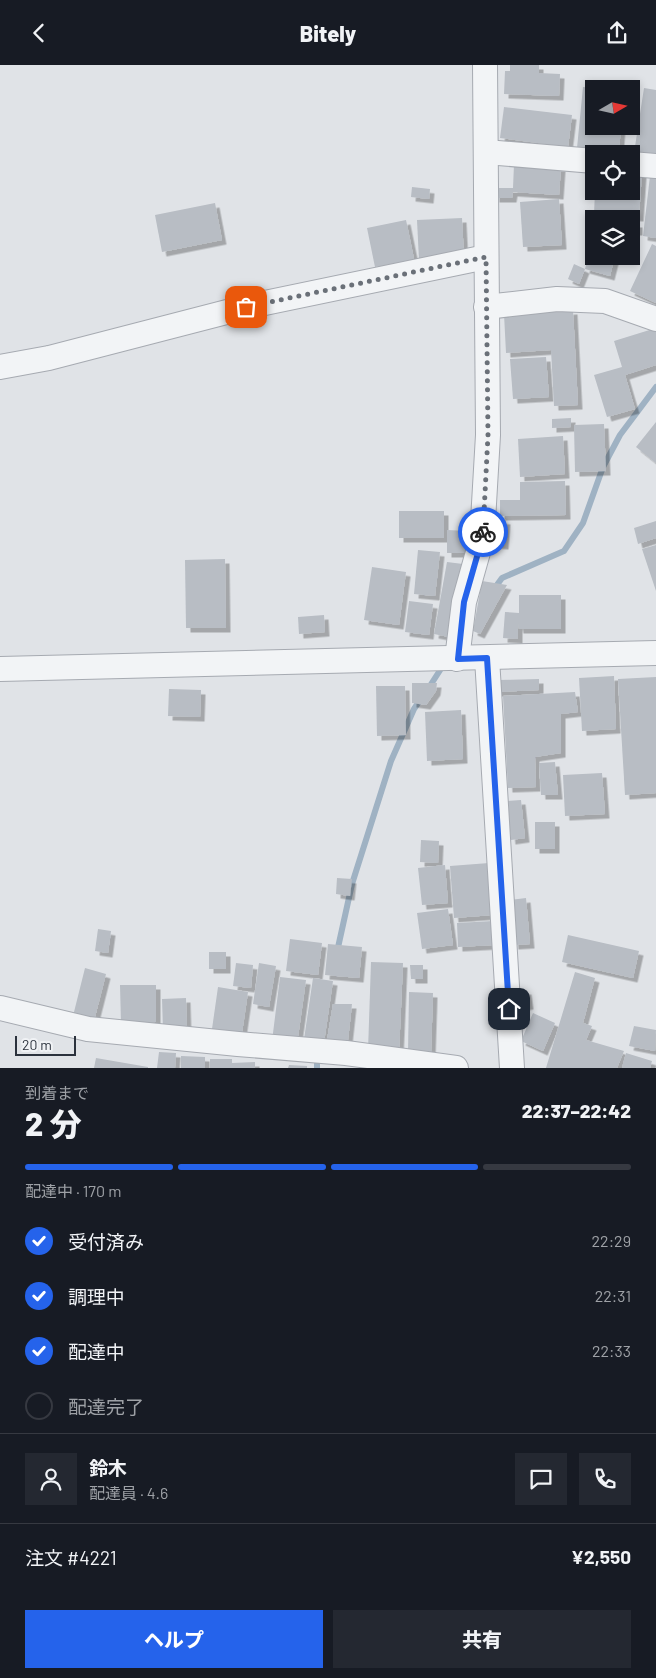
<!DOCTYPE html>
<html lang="ja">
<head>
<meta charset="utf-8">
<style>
  body { margin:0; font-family:Barlow,"Noto Sans JP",sans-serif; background:#242831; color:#f1f3f6; height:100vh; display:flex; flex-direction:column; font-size:19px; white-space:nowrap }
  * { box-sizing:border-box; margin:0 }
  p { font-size:16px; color:#9ea1a6 }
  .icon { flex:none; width:28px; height:28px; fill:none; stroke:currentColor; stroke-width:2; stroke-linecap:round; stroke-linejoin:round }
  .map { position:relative; height:1003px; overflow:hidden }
  .panel { display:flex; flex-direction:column; background:#171b24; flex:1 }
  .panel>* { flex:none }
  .needle { width:32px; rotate:81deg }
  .buttons { position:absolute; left:585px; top:15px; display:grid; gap:10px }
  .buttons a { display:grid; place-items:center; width:55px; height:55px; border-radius:0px; background:#171b24; box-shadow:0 2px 8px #0003; font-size:25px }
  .scale { position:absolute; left:15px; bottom:12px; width:61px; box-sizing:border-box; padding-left:5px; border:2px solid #2b323d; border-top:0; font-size:14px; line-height:18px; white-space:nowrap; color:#2b323d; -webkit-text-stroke:4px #f0f2f5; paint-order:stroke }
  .pin { position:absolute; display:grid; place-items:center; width:42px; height:42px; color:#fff; margin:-21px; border-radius:10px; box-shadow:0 2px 8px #0006 }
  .courier { position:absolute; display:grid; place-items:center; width:50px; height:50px; margin:-25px; border:4px solid #2563eb; border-radius:50%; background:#fff; color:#222; box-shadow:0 1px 6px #0007 }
  .head em { font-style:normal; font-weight:800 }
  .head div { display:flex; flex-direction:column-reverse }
  .head { display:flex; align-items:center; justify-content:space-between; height:85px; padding:0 25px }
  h1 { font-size:32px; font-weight:800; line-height:38px }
  .bar { display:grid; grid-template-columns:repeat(4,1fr); gap:8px 5px; align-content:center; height:60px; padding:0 25px }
  .bar i { height:6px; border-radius:4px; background:#363941 }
  .bar .current { background:#2563eb }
  .bar p { grid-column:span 4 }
  .line { display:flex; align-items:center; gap:12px; padding:0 25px; border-top:1px solid #363941 }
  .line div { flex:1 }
  .round { display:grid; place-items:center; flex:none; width:52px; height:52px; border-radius:0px; background:#242831 }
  ol { padding:0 25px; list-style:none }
  li { display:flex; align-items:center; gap:15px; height:55px }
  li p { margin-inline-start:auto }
  li .icon { padding:5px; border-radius:50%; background:#2563eb; color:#fff; stroke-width:4 }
  li:last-child { color:#9ea1a6 }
  li i { width:28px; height:28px; border:2px solid #363941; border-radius:50% }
  .cta { display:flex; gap:10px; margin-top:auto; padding:10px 25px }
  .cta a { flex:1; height:58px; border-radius:0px; background:#2563eb; color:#fff; font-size:20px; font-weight:800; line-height:58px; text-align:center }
  .cta a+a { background:#242831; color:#f1f3f6 }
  header { display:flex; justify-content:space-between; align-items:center; height:65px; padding:0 25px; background:#171b24; font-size:22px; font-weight:800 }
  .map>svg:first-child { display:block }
</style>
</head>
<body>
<header><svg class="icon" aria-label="back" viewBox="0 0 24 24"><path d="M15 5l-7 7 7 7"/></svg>Bitely<svg class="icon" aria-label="share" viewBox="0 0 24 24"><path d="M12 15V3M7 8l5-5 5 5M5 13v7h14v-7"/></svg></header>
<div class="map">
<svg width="656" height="1003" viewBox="0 0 656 1003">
  <defs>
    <filter id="shadow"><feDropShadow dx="4.5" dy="4.5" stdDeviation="0" flood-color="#0004"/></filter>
  </defs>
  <rect width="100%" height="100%" fill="#e0e3e7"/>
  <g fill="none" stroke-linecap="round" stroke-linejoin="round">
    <g stroke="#9fb2c3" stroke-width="6">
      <path d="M 494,524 L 502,513 L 564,486 L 583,458 L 603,402 L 620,370 L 656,322"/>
      <path d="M 428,624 L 444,599"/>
      <path d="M 337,887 L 352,819 L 391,696 L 414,644 L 422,632"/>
      <path d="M 317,1003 L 317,989"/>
    </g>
  </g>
  <g fill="#b8bdc4" filter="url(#shadow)">
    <path d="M 510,0 L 539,0 L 539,8 L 560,9 L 559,31 L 504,29 L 505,6 L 510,6 Z"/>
    <path d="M 583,22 L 594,23 L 594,61 L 621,61 L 619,87 L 577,83 Z"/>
    <path d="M 644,23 L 656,25 L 656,91 L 634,88 Z"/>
    <path d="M 504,42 L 572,50 L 568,82 L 500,73 Z"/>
    <path d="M 514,99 L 561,102 L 559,130 L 513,127 L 512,133 L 495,133 L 495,123 L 513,123 Z"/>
    <path d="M 631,107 L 642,108 L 639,152 L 594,149 L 595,126 L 631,126 Z"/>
    <path d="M 650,111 L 656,112 L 656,173 L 643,171 Z"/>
    <path d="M 412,122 L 430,124 L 429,134 L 411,132 Z"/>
    <path d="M 559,134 L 562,180 L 523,182 L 520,137 Z"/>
    <path d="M 215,138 L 222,175 L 162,187 L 155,150 Z"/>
    <path d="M 462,153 L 464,193 L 419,195 L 417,155 Z"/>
    <path d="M 406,155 L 414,194 L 375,202 L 367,163 Z"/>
    <rect x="631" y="158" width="7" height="8"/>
    <path d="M 593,173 L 594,191 L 615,191 L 610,211 L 585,204 Z"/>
    <path d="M 652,179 L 656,181 L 656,238 L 630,226 Z"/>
    <path d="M 574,199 L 585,204 L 579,219 L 568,214 Z"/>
    <path d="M 573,245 L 578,340 L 554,341 L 551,285 L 506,288 L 504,249 Z"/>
    <path d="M 656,263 L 656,300 L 625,310 L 635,344 L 607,352 L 594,310 L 622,302 L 614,276 Z"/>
    <path d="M 546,292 L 549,332 L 513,334 L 510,294 Z"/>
    <path d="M 571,353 L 571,362 L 552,363 L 552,354 Z"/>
    <path d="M 656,357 L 656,398 L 636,382 Z"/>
    <path d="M 604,359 L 606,406 L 575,407 L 574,360 Z"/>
    <path d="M 563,371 L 565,409 L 520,412 L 518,374 Z"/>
    <path d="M 565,416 L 566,450 L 500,451 L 500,435 L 520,435 L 520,417 Z"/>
    <rect x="399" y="446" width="45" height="27"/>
    <path d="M 496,454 L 506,455 L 504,480 L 493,479 Z"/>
    <path d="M 656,456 L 656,473 L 638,479 L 634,463 Z"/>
    <path d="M 447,465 L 468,466 L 468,488 L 447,488 Z"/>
    <path d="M 656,480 L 656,526 L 642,484 Z"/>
    <path d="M 418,485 L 440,487 L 435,531 L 414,529 Z"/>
    <path d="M 225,494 L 226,563 L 186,563 L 185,495 Z"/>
    <path d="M 447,497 L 463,499 L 449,572 L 434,569 Z"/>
    <path d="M 372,502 L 406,507 L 399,560 L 364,555 Z"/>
    <path d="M 482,516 L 507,520 L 480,569 L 473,566 Z"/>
    <path d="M 519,530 L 561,530 L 561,564 L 519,564 L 518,558 L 518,574 L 503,573 L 505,547 L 519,548 Z"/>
    <path d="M 409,536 L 433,539 L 429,570 L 405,567 Z"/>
    <path d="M 324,550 L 325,567 L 299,569 L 298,552 Z"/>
    <path d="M 614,611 L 616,664 L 582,666 L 579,613 Z"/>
    <path d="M 656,612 L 656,728 L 625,730 L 618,614 Z"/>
    <path d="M 539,614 L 539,625 L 497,627 L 497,615 Z"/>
    <path d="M 412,618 L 437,618 L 436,626 L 426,640 L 412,638 Z"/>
    <path d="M 376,621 L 405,621 L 406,670 L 377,671 Z"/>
    <path d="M 169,624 L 201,625 L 200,652 L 168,651 Z"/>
    <path d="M 575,627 L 578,647 L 561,649 L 561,688 L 535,692 L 536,722 L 508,723 L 503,631 Z"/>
    <path d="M 461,645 L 463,694 L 427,696 L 425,647 Z"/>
    <path d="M 555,697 L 558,730 L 541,730 L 539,698 Z"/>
    <path d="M 602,708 L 605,749 L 565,751 L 563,710 Z"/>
    <path d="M 521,735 L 525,773 L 511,775 L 507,736 Z"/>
    <rect x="535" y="757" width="20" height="27"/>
    <path d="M 421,775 L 439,776 L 438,798 L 420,797 Z"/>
    <path d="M 489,798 L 493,850 L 454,853 L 450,801 Z"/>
    <path d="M 445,800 L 448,838 L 422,840 L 418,803 Z"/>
    <path d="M 337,813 L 352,814 L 350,831 L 336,829 Z"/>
    <path d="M 526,833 L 530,879 L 514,880 L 510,835 Z"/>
    <path d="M 448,844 L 453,880 L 422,884 L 417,848 Z"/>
    <path d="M 493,856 L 494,880 L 458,882 L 457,858 Z"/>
    <path d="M 98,864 L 111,866 L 108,888 L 95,886 Z"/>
    <path d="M 568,870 L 639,886 L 633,913 L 562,897 Z"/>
    <path d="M 290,874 L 322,878 L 318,910 L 286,906 Z"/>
    <path d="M 328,879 L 362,882 L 359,913 L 325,910 Z"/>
    <rect x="209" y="887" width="17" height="17"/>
    <path d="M 371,897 L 403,898 L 399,988 L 368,986 Z"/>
    <path d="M 236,898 L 253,900 L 251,923 L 233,921 Z"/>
    <path d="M 259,898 L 276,901 L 269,942 L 253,939 Z"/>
    <path d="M 410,900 L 423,900 L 423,914 L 411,914 Z"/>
    <path d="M 85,903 L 106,909 L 94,956 L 73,951 Z"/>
    <path d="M 575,907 L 595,913 L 583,958 L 592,961 L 586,975 L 624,986 L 617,1003 L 546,1003 Z"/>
    <path d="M 280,912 L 306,915 L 297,979 L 272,976 Z"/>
    <path d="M 313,913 L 333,916 L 323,984 L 303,981 Z"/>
    <path d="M 120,920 L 156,920 L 156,957 L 121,958 Z"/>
    <path d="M 218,922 L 248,927 L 242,968 L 212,964 Z"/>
    <path d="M 527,925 L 529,940 L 518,942 L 516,927 Z"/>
    <path d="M 409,927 L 433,928 L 431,989 L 408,988 Z"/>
    <path d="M 186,933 L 187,966 L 163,966 L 162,934 Z"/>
    <path d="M 333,939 L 352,939 L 347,984 L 326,981 Z"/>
    <path d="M 533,948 L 555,958 L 543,986 L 521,976 Z"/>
    <path d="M 634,961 L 656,965 L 655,986 L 629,981 Z"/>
    <path d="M 159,987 L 176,988 L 175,1003 L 157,1003 Z"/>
    <path d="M 626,988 L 652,996 L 650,1003 L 622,1003 Z"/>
    <path d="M 181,991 L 205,992 L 205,1003 L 181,1003 Z"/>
    <path d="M 96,993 L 148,1002 L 148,1003 L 94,1003 Z"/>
    <path d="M 210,994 L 232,994 L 232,998 L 255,997 L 255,1003 L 210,1003 Z"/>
    <path d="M 289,1000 L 307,1001 L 307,1003 L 288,1003 Z"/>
  </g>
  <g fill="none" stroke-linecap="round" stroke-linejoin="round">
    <g stroke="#a6aab1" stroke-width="26">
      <g id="minor">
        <path d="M 486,87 L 594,96"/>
        <path d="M 631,99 L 656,101"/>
        <path d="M 486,242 L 557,234 L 605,236 L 656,254"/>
        <path d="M 0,302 L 49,293 L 246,242 L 486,192"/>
        <path d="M 487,593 L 512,1003"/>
        <path d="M 457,594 L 464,537 L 482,473 L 488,370 L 485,0"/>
        <path d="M 0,604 L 656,588"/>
        <path d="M 0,943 L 88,964 L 238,979 L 346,988 L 456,1003"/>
      </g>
    </g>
    <use href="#minor" stroke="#f2f4f6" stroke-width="24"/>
  </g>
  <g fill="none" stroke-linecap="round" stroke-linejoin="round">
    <path stroke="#6a7078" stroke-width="5" stroke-dasharray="0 9" d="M 246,242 L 486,192 L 488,370 L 483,467"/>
    <path stroke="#2563eb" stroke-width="6" d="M 483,467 L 482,474 L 464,537 L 458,594 L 487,593 L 509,944"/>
  </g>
</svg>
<div class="buttons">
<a><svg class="needle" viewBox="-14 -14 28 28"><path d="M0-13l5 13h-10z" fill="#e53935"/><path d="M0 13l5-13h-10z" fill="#9ea1a6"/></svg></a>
<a><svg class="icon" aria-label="locate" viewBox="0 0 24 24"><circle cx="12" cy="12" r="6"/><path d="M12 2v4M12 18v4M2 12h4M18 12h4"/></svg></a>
<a><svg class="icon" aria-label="layers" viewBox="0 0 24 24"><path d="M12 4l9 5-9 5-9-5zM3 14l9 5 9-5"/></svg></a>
</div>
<div class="scale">20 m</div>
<div class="pin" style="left:246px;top:242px;background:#ea580c"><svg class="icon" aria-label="bag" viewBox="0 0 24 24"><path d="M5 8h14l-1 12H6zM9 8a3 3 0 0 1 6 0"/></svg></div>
<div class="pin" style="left:509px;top:944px;background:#1f2937"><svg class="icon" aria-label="home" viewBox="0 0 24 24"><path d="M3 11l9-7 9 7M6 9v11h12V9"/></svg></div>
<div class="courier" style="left:483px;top:467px"><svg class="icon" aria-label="bike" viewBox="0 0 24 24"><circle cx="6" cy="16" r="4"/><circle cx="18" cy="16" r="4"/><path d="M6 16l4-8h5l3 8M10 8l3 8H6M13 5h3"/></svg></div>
</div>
<section class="panel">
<div class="head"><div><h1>2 分</h1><p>到着まで</p></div><em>22:37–22:42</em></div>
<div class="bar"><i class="current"></i><i class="current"></i><i class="current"></i><i></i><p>配達中 · 170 m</p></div>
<ol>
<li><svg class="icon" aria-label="check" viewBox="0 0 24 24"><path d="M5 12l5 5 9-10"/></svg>受付済み<p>22:29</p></li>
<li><svg class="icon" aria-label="check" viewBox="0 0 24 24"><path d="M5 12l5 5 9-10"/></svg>調理中<p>22:31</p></li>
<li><svg class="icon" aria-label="check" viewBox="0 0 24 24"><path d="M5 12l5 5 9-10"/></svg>配達中<p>22:33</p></li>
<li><i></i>配達完了</li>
</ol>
<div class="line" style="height:90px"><a class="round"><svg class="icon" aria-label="person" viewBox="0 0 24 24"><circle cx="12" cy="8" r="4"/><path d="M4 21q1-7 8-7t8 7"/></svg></a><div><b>鈴木</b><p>配達員 · 4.6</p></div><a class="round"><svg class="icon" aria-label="chat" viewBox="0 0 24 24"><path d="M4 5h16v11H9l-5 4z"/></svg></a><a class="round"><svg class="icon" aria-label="phone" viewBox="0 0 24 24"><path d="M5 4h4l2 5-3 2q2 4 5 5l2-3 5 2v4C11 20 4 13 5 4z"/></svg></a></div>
<div class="line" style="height:65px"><div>注文 #4221</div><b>¥2,550</b></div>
<div class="cta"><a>ヘルプ</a><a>共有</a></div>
</section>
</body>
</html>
